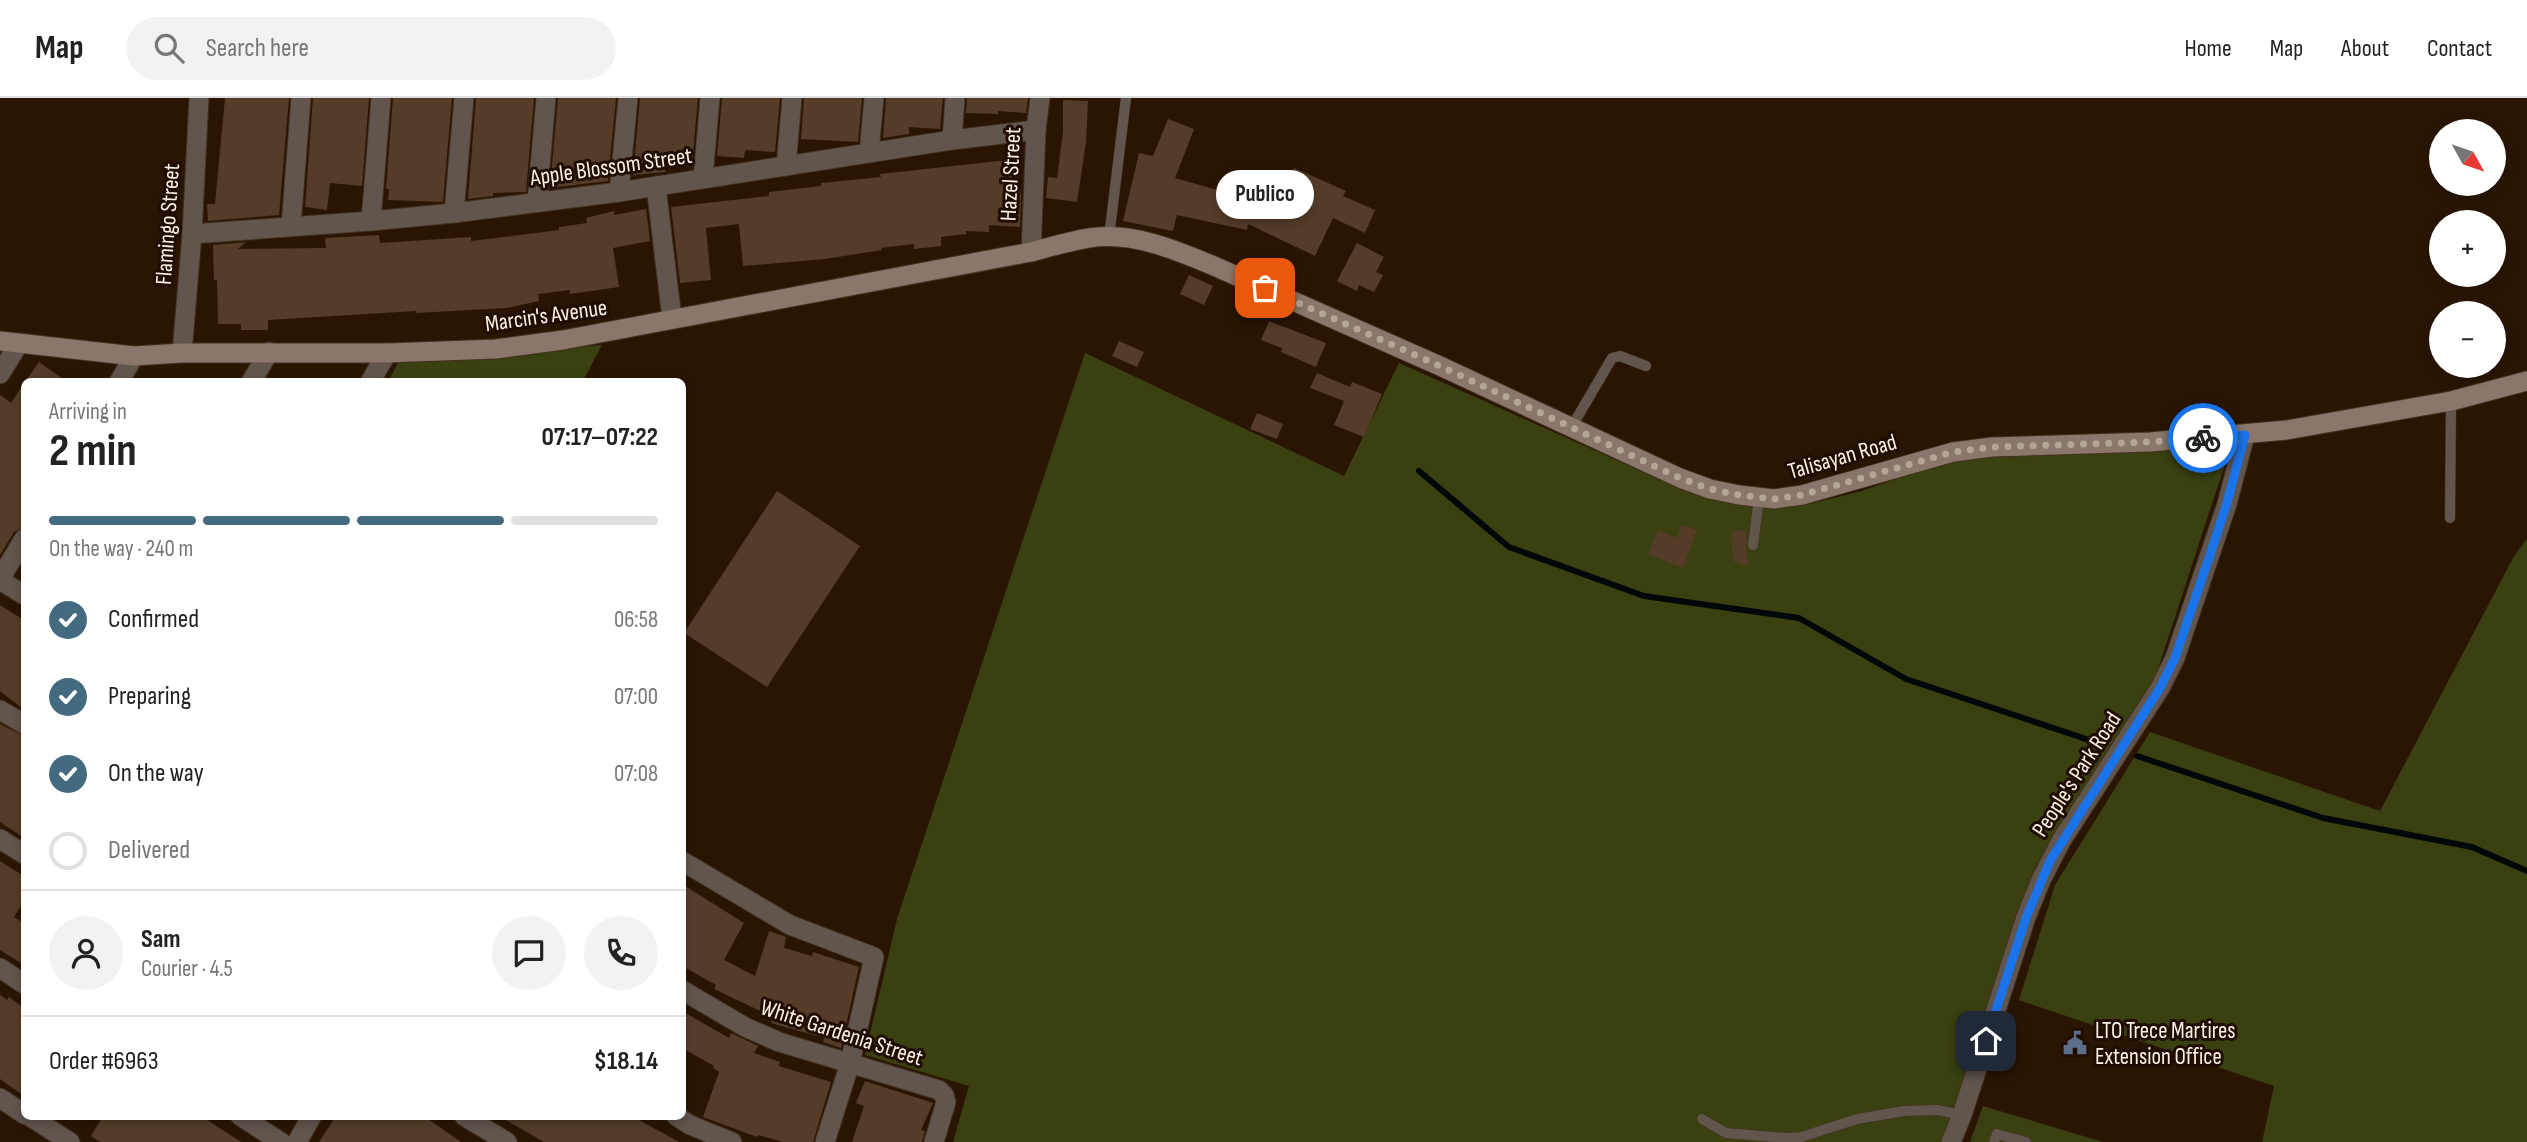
<!DOCTYPE html>
<html lang="en">
<head>
<meta charset="utf-8">
<style>
  body { margin:0; font-family:"Sofia Sans Condensed",sans-serif; background:#f2f2f2; color:#222; height:100vh; display:flex; flex-direction:column; font-size:26px; white-space:nowrap }
  * { box-sizing:border-box; margin:0 }
  p { font-size:23px; color:#767676 }
  .icon { flex:none; width:38px; height:38px; fill:none; stroke:currentColor; stroke-width:2; stroke-linecap:round; stroke-linejoin:round }
  .map { position:relative; flex:1; overflow:hidden }
  .details { position:absolute; left:21px; top:280px; width:665px; height:742px; display:flex; flex-direction:column; background:#fff; border-radius:10px; box-shadow:0 4px 10px #0003 }
  .details>* { flex:none }
  .needle { width:46px; rotate:130deg }
  .controls { position:absolute; left:2429px; top:21px; display:grid; gap:14px }
  .controls a { display:grid; place-items:center; width:77px; height:77px; border-radius:50%; background:#fff; box-shadow:0 4px 10px #0003; font-size:35px }
  .pin { position:absolute; display:grid; place-items:center; width:60px; height:60px; color:#fff; margin:-30px; border-radius:14px; box-shadow:0 4px 10px #0006 }
  .courier { position:absolute; display:grid; place-items:center; width:70px; height:70px; margin:-35px; border:5px solid #1a73e8; border-radius:50%; background:#fff; color:#222; box-shadow:0 2px 9px #0007 }
  .bubble { position:absolute; height:49px; border-radius:24px; background:#fff; box-shadow:0 4px 10px #0003; font-size:23px; font-weight:700; line-height:49px; text-align:center }
  .summary em { font-style:normal; font-weight:700 }
  .summary div { display:flex; flex-direction:column-reverse }
  .summary { display:flex; align-items:center; justify-content:space-between; height:119px; padding:0 28px }
  h1 { font-size:46px; font-weight:700; line-height:52px }
  .bar { display:grid; grid-template-columns:repeat(4,1fr); gap:10px 7px; align-content:center; height:84px; padding:0 28px }
  .bar i { height:9px; border-radius:5px; background:#e0e0e0 }
  .bar .on { background:#446a80 }
  .bar p { grid-column:span 4 }
  .line { display:flex; align-items:center; gap:18px; padding:0 28px; border-top:2px solid #e0e0e0 }
  .line div { flex:1 }
  .round { display:grid; place-items:center; flex:none; width:74px; height:74px; border-radius:37px; background:#f2f2f2 }
  ol { padding:0 28px; list-style:none }
  li { display:flex; align-items:center; gap:21px; height:77px }
  li p { margin-inline-start:auto }
  li .icon { padding:7px; border-radius:50%; background:#446a80; color:#fff; stroke-width:4 }
  li:last-child { color:#767676 }
  li i { width:38px; height:38px; border:4px solid #e0e0e0; border-radius:50% }
  header { display:flex; align-items:center; gap:42px; box-sizing:border-box; height:98px; padding:0 35px; background:#fff; border-bottom:2px solid #e0e0e0 }
  header strong { font-size:33px }
  nav { display:flex; gap:38px; margin-inline-start:auto; font-size:24px }
  .search { width:490px; height:63px; background:#f2f2f2; display:flex; align-items:center; gap:18px; box-sizing:border-box; padding:0 24px; border-radius:38px; color:#767676; font-size:26px }
  .map>svg:first-child { display:block }
</style>
</head>
<body>
<header>
<strong>Map</strong>
<div class="search"><svg class="icon" aria-label="search" viewBox="0 0 24 24"><circle cx="10" cy="10" r="6"/><path d="M15 15l6 6"/></svg>Search here</div>
<nav><a>Home</a><a>Map</a><a>About</a><a>Contact</a></nav>
</header>
<div class="map">
<svg width="2527" height="1044" viewBox="0 0 2527 1044">
  <rect width="100%" height="100%" fill="#2a1503"/>
  <g fill="#3b4011">
    <path d="M 602,247 L 583,283 L 388,284 L 400,261 Z"/>
    <path d="M 1085,255 L 1344,378 L 1399,265 L 1652,378 L 1717,399 L 1766,409 L 1809,406 L 1862,393 L 1932,368 L 1986,357 L 2230,351 L 2156,577 L 2037,767 L 1998,877 L 1951,1024 L 1942,1044 L 953,1044 L 969,988 L 865,957 L 897,821 Z"/>
    <path d="M 2527,441 L 2527,1044 L 2262,1044 L 2274,988 L 2019,902 L 2055,787 L 2150,634 L 2380,713 L 2514,458 Z"/>
    <path d="M 1983,1008 L 2103,1044 L 1970,1044 Z"/>
  </g>
  <g fill="none" stroke-linecap="round" stroke-linejoin="round">
    <g stroke="#000709" stroke-width="6">
      <path d="M 1419,373 L 1509,449 L 1644,498 L 1799,520 L 1906,581 L 2104,647"/>
      <path d="M 2137,658 L 2323,720 L 2472,749 L 2527,773"/>
    </g>
  </g>
  <g fill="#543c29">
    <path d="M 225,0 L 289,0 L 279,117 L 208,123 L 207,106 L 215,106 Z"/>
    <path d="M 313,0 L 369,0 L 362,88 L 330,85 L 327,112 L 305,109 Z"/>
    <path d="M 393,0 L 452,0 L 443,104 L 388,102 L 389,91 L 386,91 Z"/>
    <path d="M 476,0 L 534,0 L 526,94 L 493,95 L 493,98 L 468,101 Z"/>
    <path d="M 558,0 L 616,0 L 608,83 L 550,90 Z"/>
    <path d="M 640,0 L 698,0 L 692,67 L 666,66 L 665,74 L 633,77 Z"/>
    <path d="M 722,0 L 780,0 L 775,54 L 745,52 L 744,60 L 717,58 Z"/>
    <path d="M 804,0 L 862,0 L 858,44 L 801,41 Z"/>
    <path d="M 886,0 L 943,0 L 940,31 L 909,29 L 909,36 L 883,40 Z"/>
    <path d="M 967,0 L 1028,0 L 1026,15 L 998,13 L 998,16 L 966,15 Z"/>
    <path d="M 1063,2 L 1088,3 L 1086,44 L 1077,104 L 1046,100 L 1048,79 L 1057,80 L 1063,34 Z"/>
    <path d="M 1168,21 L 1194,31 L 1175,80 L 1214,91 L 1279,105 L 1294,70 L 1346,93 L 1343,98 L 1375,112 L 1365,135 L 1333,120 L 1315,158 L 1248,126 L 1247,132 L 1177,117 L 1173,133 L 1123,123 L 1139,55 L 1153,58 Z"/>
    <path d="M 1017,61 L 1021,99 L 1020,129 L 989,127 L 989,134 L 966,133 L 966,136 L 941,139 L 941,148 L 914,151 L 914,146 L 881,150 L 882,152 L 825,161 L 743,168 L 739,126 L 706,130 L 711,182 L 680,185 L 671,109 L 769,98 L 769,94 L 821,88 L 821,85 L 881,79 L 880,76 Z"/>
    <path d="M 646,111 L 650,143 L 613,150 L 619,189 L 570,196 L 570,192 L 538,196 L 539,203 L 507,210 L 416,215 L 416,213 L 268,222 L 268,232 L 241,232 L 241,226 L 218,226 L 217,182 L 214,182 L 213,147 L 246,144 L 238,151 L 326,150 L 325,140 L 379,137 L 380,145 L 471,139 L 471,143 L 559,132 L 559,129 L 587,125 L 586,120 L 614,113 L 614,117 Z"/>
    <path d="M 1357,145 L 1384,159 L 1376,174 L 1383,177 L 1374,194 L 1359,187 L 1357,193 L 1337,183 Z"/>
    <path d="M 1189,177 L 1213,188 L 1204,207 L 1180,196 Z"/>
    <path d="M 1269,223 L 1326,245 L 1316,269 L 1281,254 L 1282,250 L 1261,242 Z"/>
    <path d="M 1119,243 L 1144,254 L 1137,269 L 1112,258 Z"/>
    <path d="M 39,264 L 67,284 L 25,284 Z"/>
    <path d="M 1317,275 L 1350,289 L 1352,284 L 1382,296 L 1364,339 L 1334,327 L 1344,303 L 1310,290 Z"/>
    <path d="M 24,285 L 24,429 L 14,434 L 0,457 L 0,297 L 11,305 Z"/>
    <path d="M 1257,315 L 1283,326 L 1277,341 L 1250,331 Z"/>
    <path d="M 777,393 L 860,448 L 767,589 L 684,535 Z"/>
    <path d="M 1681,427 L 1697,432 L 1683,470 L 1648,456 L 1658,432 L 1677,440 Z"/>
    <path d="M 1746,432 L 1746,447 L 1748,468 L 1733,463 L 1731,433 Z"/>
    <path d="M 0,507 L 24,522 L 24,612 L 0,593 Z"/>
    <path d="M 0,626 L 24,638 L 24,740 L 0,724 Z"/>
    <path d="M 0,763 L 24,778 L 24,803 L 14,819 L 24,825 L 24,867 L 0,852 Z"/>
    <path d="M 682,786 L 744,825 L 724,862 L 755,878 L 769,833 L 786,839 L 784,850 L 812,858 L 813,854 L 859,869 L 841,950 L 823,944 L 824,940 L 771,925 L 773,919 L 714,891 L 716,887 L 682,868 Z"/>
    <path d="M 0,897 L 7,902 L 9,899 L 24,910 L 24,998 L 0,981 Z"/>
    <path d="M 682,913 L 729,940 L 731,935 L 758,948 L 754,955 L 780,964 L 779,968 L 831,984 L 813,1044 L 783,1044 L 758,1037 L 757,1039 L 703,1019 L 719,974 L 713,970 L 714,968 L 682,950 Z"/>
    <path d="M 865,983 L 933,1005 L 921,1032 L 925,1033 L 922,1044 L 852,1044 L 864,1008 L 856,1005 Z"/>
    <path d="M 103,1018 L 201,1018 L 241,1044 L 100,1044 L 91,1038 Z"/>
    <path d="M 336,1018 L 424,1018 L 461,1044 L 319,1044 Z"/>
    <path d="M 499,1018 L 632,1018 L 679,1044 L 544,1044 Z"/>
  </g>
  <g fill="none" stroke-linecap="round" stroke-linejoin="round">
    <g stroke="#43301e" stroke-width="11">
      <g id="service">
        <path d="M 1109,139 L 1126,0"/>
        <path d="M 1571,330 L 1612,260 L 1620,258 L 1646,268"/>
        <path d="M 2450,420 L 2451,303"/>
        <path d="M 1753,447 L 1759,400"/>
        <path d="M 1702,1021 L 1726,1035 L 1786,1040 L 1801,1039 L 1857,1021 L 1904,1013 L 1937,1012 L 1962,1017"/>
        <path d="M 1994,1044 L 1997,1036 L 2026,1044"/>
      </g>
    </g>
    <g stroke="#43301e" stroke-width="21">
      <g id="minor">
        <path d="M 952,42 L 955,0"/>
        <path d="M 869,55 L 874,0"/>
        <path d="M 786,68 L 792,0"/>
        <path d="M 703,80 L 710,0"/>
        <path d="M 656,88 L 672,221"/>
        <path d="M 619,94 L 628,0"/>
        <path d="M 537,104 L 546,0"/>
        <path d="M 454,115 L 464,0"/>
        <path d="M 371,123 L 381,0"/>
        <path d="M 291,128 L 301,0"/>
        <path d="M 192,136 L 371,123 L 454,115 L 619,94 L 952,42 L 1036,32"/>
        <path d="M 1031,154 L 1036,32 L 1040,0"/>
        <path d="M 182,255 L 192,136 L 199,0"/>
        <path d="M 0,276 L 18,247"/>
        <path d="M 119,284 L 134,258"/>
        <path d="M 251,284 L 269,254"/>
        <path d="M 370,284 L 387,255"/>
        <path d="M 0,481 L 24,441"/>
        <path d="M 0,482 L 24,497"/>
        <path d="M 0,612 L 24,626"/>
        <path d="M 0,741 L 24,756"/>
        <path d="M 682,763 L 790,827 L 874,859 L 850,965 L 825,1044"/>
        <path d="M 0,870 L 24,886"/>
        <path d="M 682,892 L 745,929 L 779,944 L 939,992 L 944,997 L 946,1004 L 934,1044"/>
        <path d="M 0,1000 L 24,1016"/>
        <path d="M 29,1018 L 70,1044"/>
        <path d="M 240,1018 L 281,1044"/>
        <path d="M 464,1018 L 507,1044"/>
        <path d="M 676,1018 L 690,1027 L 732,1044"/>
        <path d="M 297,1044 L 312,1018"/>
      </g>
    </g>
    <g stroke="#43301e" stroke-width="21">
      <path id="tertiary" d="M 1951,1044 L 1962,1017 L 2026,819 L 2041,782 L 2061,743 L 2160,590 L 2175,560 L 2227,406 L 2245,337"/>
    </g>
    <g stroke="#43301e" stroke-width="21">
      <path id="secondary" d="M 0,243 L 134,258 L 182,255 L 387,255 L 496,251 L 563,242 L 1031,154 C 1050,149 1070,143 1089,140 C 1131,133 1176,152 1214,168 L 1440,268 L 1680,380 L 1710,391 L 1739,397 L 1774,401 L 1802,397 L 1953,354 L 1992,349 L 2150,344 L 2287,332 L 2451,303 L 2527,283"/>
    </g>
    <use href="#service" stroke="#61554d" stroke-width="10"/>
    <use href="#minor" stroke="#61554d" stroke-width="19"/>
    <use href="#tertiary" stroke="#61554d" stroke-width="19"/>
    <use href="#secondary" stroke="#8a766a" stroke-width="19"/>
  </g>
  <g fill="none" stroke-linecap="round" stroke-linejoin="round">
    <path stroke="#b4a598" stroke-width="7" stroke-dasharray="0 12.6" d="M 1265,190 L 1440,268 L 1680,380 L 1710,391 L 1739,397 L 1774,401 L 1802,397 L 1953,354 L 1992,349 L 2150,344 L 2203,340"/>
    <path stroke="#1a73e8" stroke-width="9" d="M 1986,943 L 2026,820 L 2050,763 L 2160,590 L 2175,560 L 2210,457 L 2227,405 L 2245,337 L 2203,340"/>
  </g>
  <defs>
    <g id="civic-bare" transform="scale(1.89)"><path d="M-.6-6.5H3V-4.5H.6V-3L4-1V1h2V6H-6V1h2V-1L-.6-3ZM-1.2 2.5V6h2.4V2.5Z" fill="#5c6f8a" stroke="#200c00" stroke-width="2.5" paint-order="stroke"/></g>
  </defs>
  <g fill-rule="evenodd">
    <use href="#civic-bare" x="2075" y="945"/>
  </g>
  <g text-anchor="middle" stroke-width="6" stroke-linejoin="round" paint-order="stroke">
    <g font-size="23" fill="#fef2e8" stroke="#200c00">
      <text transform="translate(611 68) rotate(-8)" y="8">Apple Blossom Street</text>
      <text transform="translate(1010 76) rotate(-87)" y="8">Hazel Street</text>
      <text transform="translate(167 126) rotate(-86)" y="8">Flamingo Street</text>
      <text transform="translate(546 217) rotate(-8)" y="8">Marcin's Avenue</text>
      <text transform="translate(1842 358) rotate(-16)" y="8">Talisayan Road</text>
      <text transform="translate(2076 676) rotate(-57)" y="8">People's Park Road</text>
      <text transform="translate(842 934) rotate(18)" y="8">White Gardenia Street</text>
    </g>
    <g font-size="23" fill="#fef2e8" stroke="#200c00" text-anchor="start">
      <text x="2095" y="940">LTO Trece Martires<tspan x="2095" dy="26">Extension Office</tspan></text>
    </g>
  </g>
</svg>
<div class="controls">
<a><svg class="needle" viewBox="-14 -14 28 28"><path d="M0-13l5 13h-10z" fill="#e53935"/><path d="M0 13l5-13h-10z" fill="#767676"/></svg></a>
<a>+</a>
<a>−</a>
</div>
<div class="pin" style="left:1265px;top:190px;background:#ea580c"><svg class="icon" aria-label="bag" viewBox="0 0 24 24"><path d="M5 8h14l-1 12H6zM9 8a3 3 0 0 1 6 0"/></svg></div>
<div class="pin" style="left:1986px;top:943px;background:#1f2937"><svg class="icon" aria-label="home" viewBox="0 0 24 24"><path d="M3 11l9-7 9 7M6 9v11h12V9"/></svg></div>
<div class="courier" style="left:2203px;top:340px"><svg class="icon" aria-label="bike" viewBox="0 0 24 24"><circle cx="6" cy="16" r="4"/><circle cx="18" cy="16" r="4"/><path d="M6 16l4-8h5l3 8M10 8l3 8H6M13 5h3"/></svg></div>
<div class="bubble" style="left:1216px;top:72px;width:98px">Publico</div>
<section class="details">
<div class="summary"><div><h1>2 min</h1><p>Arriving in</p></div><em>07:17–07:22</em></div>
<div class="bar"><i class="on"></i><i class="on"></i><i class="on"></i><i></i><p>On the way · 240 m</p></div>
<ol>
<li><svg class="icon" aria-label="check" viewBox="0 0 24 24"><path d="M5 12l5 5 9-10"/></svg>Confirmed<p>06:58</p></li>
<li><svg class="icon" aria-label="check" viewBox="0 0 24 24"><path d="M5 12l5 5 9-10"/></svg>Preparing<p>07:00</p></li>
<li><svg class="icon" aria-label="check" viewBox="0 0 24 24"><path d="M5 12l5 5 9-10"/></svg>On the way<p>07:08</p></li>
<li><i></i>Delivered</li>
</ol>
<div class="line" style="height:126px"><a class="round"><svg class="icon" aria-label="person" viewBox="0 0 24 24"><circle cx="12" cy="8" r="4"/><path d="M4 21q1-7 8-7t8 7"/></svg></a><div><b>Sam</b><p>Courier · 4.5</p></div><a class="round"><svg class="icon" aria-label="chat" viewBox="0 0 24 24"><path d="M4 5h16v11H9l-5 4z"/></svg></a><a class="round"><svg class="icon" aria-label="phone" viewBox="0 0 24 24"><path d="M5 4h4l2 5-3 2q2 4 5 5l2-3 5 2v4C11 20 4 13 5 4z"/></svg></a></div>
<div class="line" style="height:91px"><div>Order #6963</div><b>$18.14</b></div>
</section>
</div>
</body>
</html>
